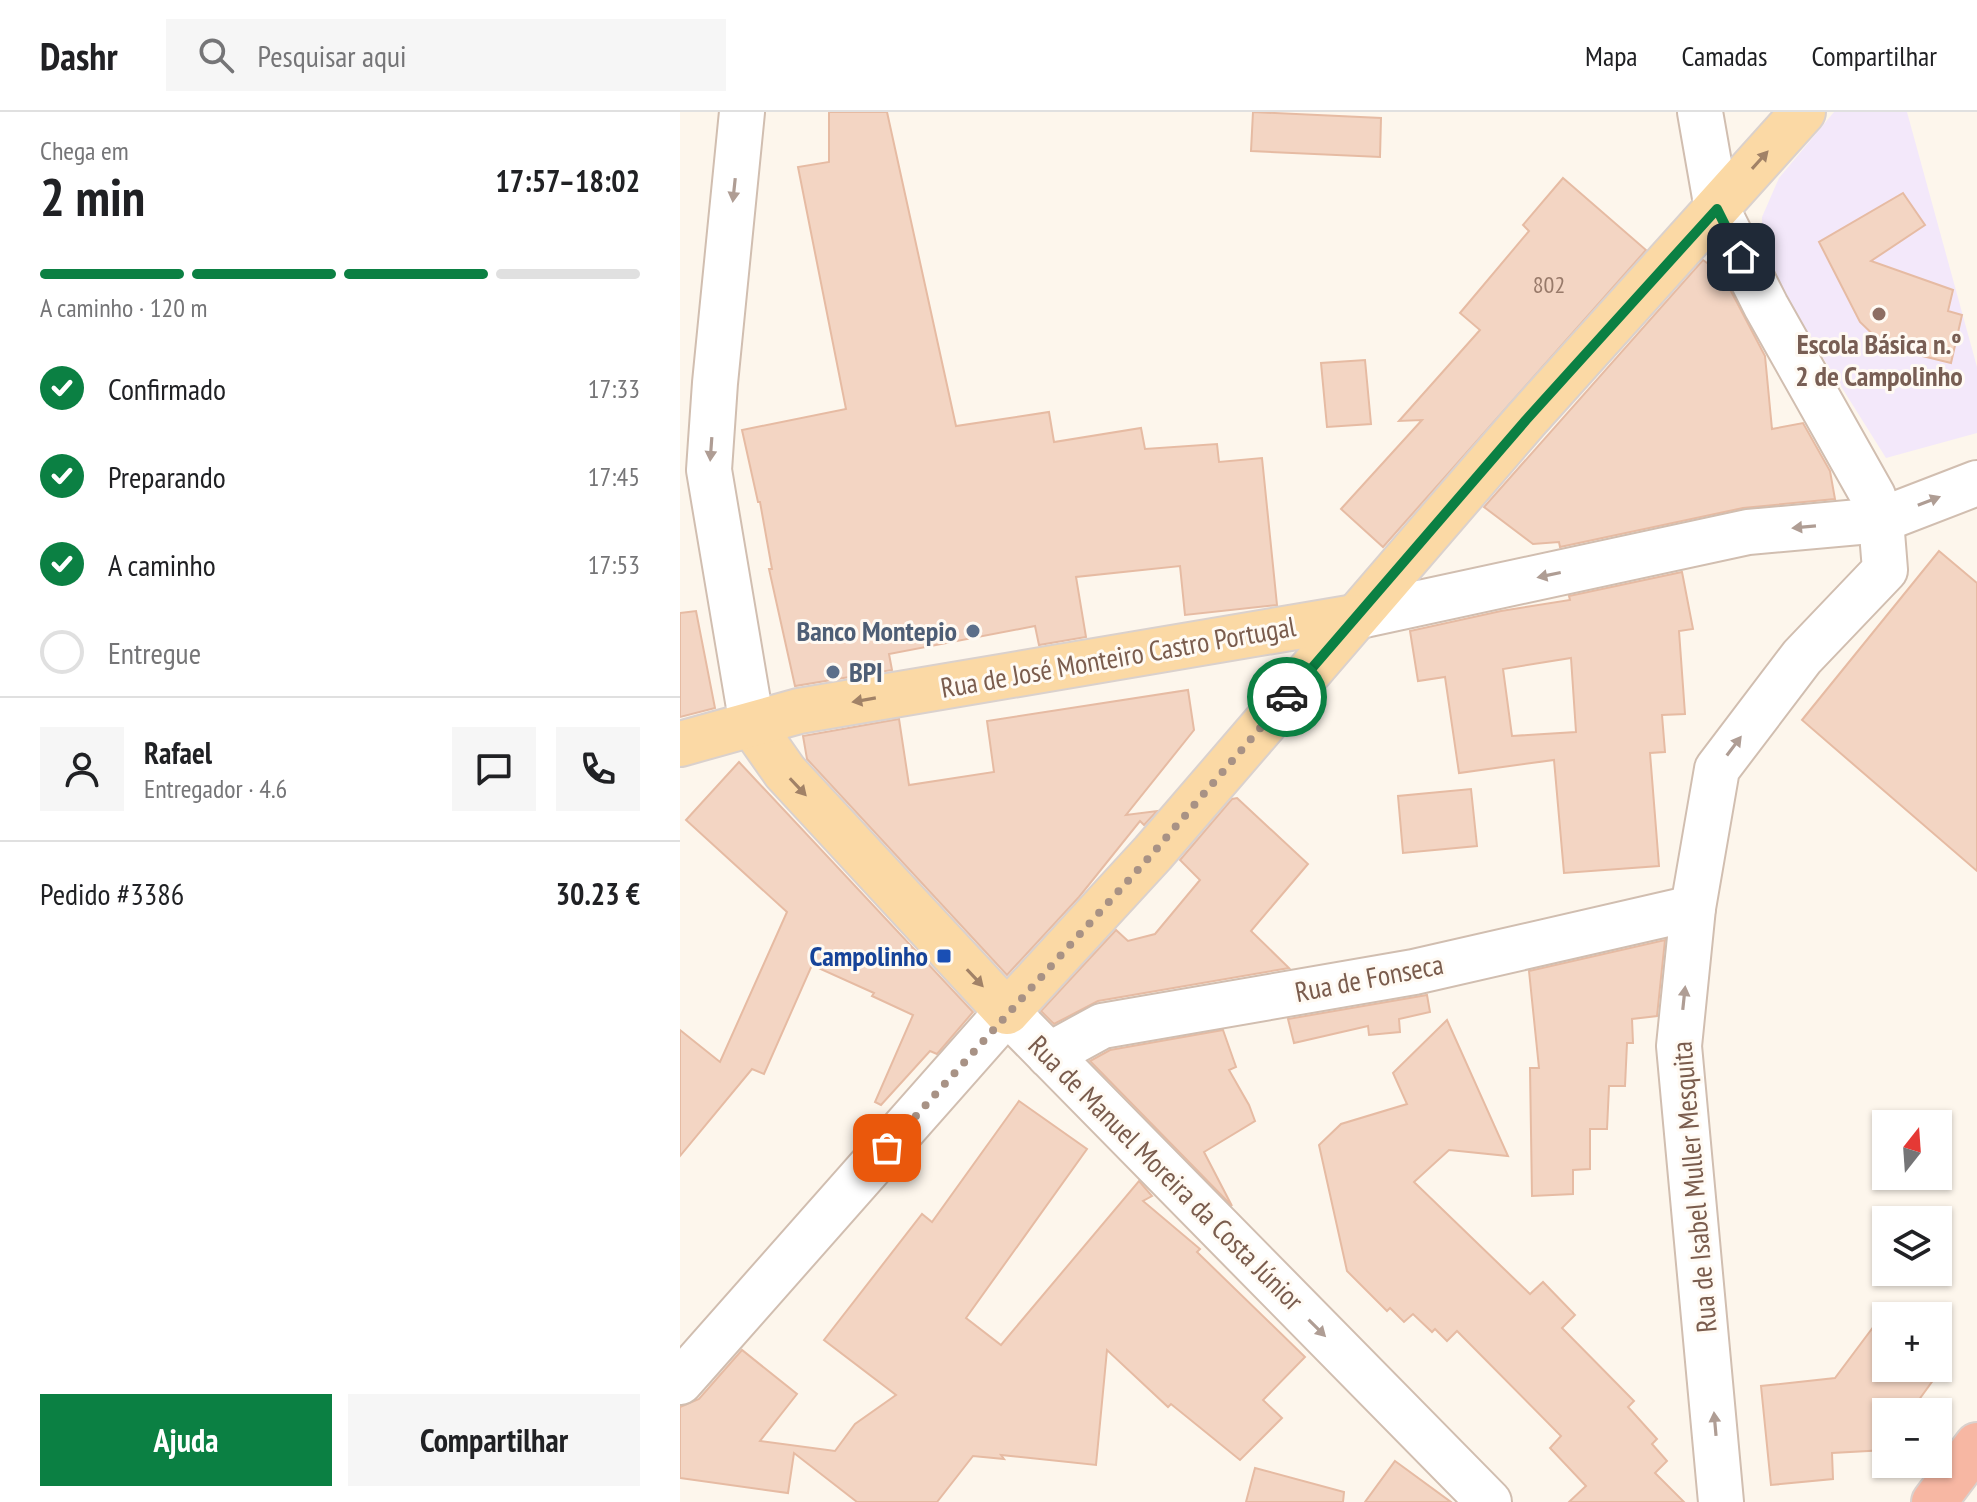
<!DOCTYPE html>
<html lang="pt">
<head>
<meta charset="utf-8">
<style>
  body { margin:0; font-family:"PT Sans Narrow",sans-serif; background:#f6f6f6; color:#202124; height:100vh; display:flex; flex-direction:column; font-size:30px; white-space:nowrap }
  * { box-sizing:border-box; margin:0 }
  p { font-size:26px; color:#757577 }
  .icon { flex:none; width:44px; height:44px; fill:none; stroke:currentColor; stroke-width:2; stroke-linecap:round; stroke-linejoin:round }
  .map { position:relative; flex:1; overflow:hidden }
  .drawer { display:flex; flex-direction:column; background:#fff; width:680px }
  .drawer>* { flex:none }
  .needle { width:52px; rotate:17deg }
  .tools { position:absolute; left:1192px; top:998px; display:grid; gap:16px }
  .tools a { display:grid; place-items:center; width:80px; height:80px; border-radius:0px; background:#fff; box-shadow:0 2px 6px #0004; font-size:40px }
  .pin { position:absolute; display:grid; place-items:center; width:68px; height:68px; color:#fff; margin:-34px; border-radius:16px; box-shadow:0 4px 12px #0006 }
  .courier { position:absolute; display:grid; place-items:center; width:80px; height:80px; margin:-40px; border:6px solid #0b8043; border-radius:50%; background:#fff; color:#222; box-shadow:0 2px 10px #0007 }
  .headline em { font-style:normal; font-weight:800 }
  .headline div { display:flex; flex-direction:column-reverse }
  .headline { display:flex; align-items:center; justify-content:space-between; height:136px; padding:0 40px }
  h1 { font-size:52px; font-weight:800; line-height:60px }
  .bar { display:grid; grid-template-columns:repeat(4,1fr); gap:12px 8px; align-content:center; height:96px; padding:0 40px }
  .bar i { height:10px; border-radius:6px; background:#e0e0e0 }
  .bar .current { background:#0b8043 }
  .bar p { grid-column:span 4 }
  .line { display:flex; align-items:center; gap:20px; padding:0 40px; border-top:2px solid #e0e0e0 }
  .line div { flex:1 }
  .round { display:grid; place-items:center; flex:none; width:84px; height:84px; border-radius:0px; background:#f6f6f6 }
  ol { padding:0 40px; list-style:none }
  li { display:flex; align-items:center; gap:24px; height:88px }
  li p { margin-inline-start:auto }
  li .icon { padding:8px; border-radius:50%; background:#0b8043; color:#fff; stroke-width:4 }
  li:last-child { color:#757577 }
  li i { width:44px; height:44px; border:4px solid #e0e0e0; border-radius:50% }
  .cta { display:flex; gap:16px; margin-top:auto; padding:16px 40px }
  .cta a { flex:1; height:92px; border-radius:0px; background:#0b8043; color:#fff; font-size:32px; font-weight:800; line-height:92px; text-align:center }
  .cta a+a { background:#f6f6f6; color:#202124 }
  header { display:flex; align-items:center; gap:48px; box-sizing:border-box; height:112px; padding:0 40px; background:#fff; border-bottom:2px solid #e0e0e0 }
  header strong { font-size:38px }
  nav { display:flex; gap:44px; margin-inline-start:auto; font-size:28px }
  .search { width:560px; height:72px; background:#f6f6f6; display:flex; align-items:center; gap:20px; box-sizing:border-box; padding:0 28px; border-radius:0px; color:#757577; font-size:30px }
  main { display:flex; flex:1; min-height:0 }
  .map>svg:first-child { display:block }
</style>
</head>
<body>
<header>
<strong>Dashr</strong>
<div class="search"><svg class="icon" aria-label="search" viewBox="0 0 24 24"><circle cx="10" cy="10" r="6"/><path d="M15 15l6 6"/></svg>Pesquisar aqui</div>
<nav><a>Mapa</a><a>Camadas</a><a>Compartilhar</a></nav>
</header>
<main>
<section class="drawer">
<div class="headline"><div><h1>2 min</h1><p>Chega em</p></div><em>17:57–18:02</em></div>
<div class="bar"><i class="current"></i><i class="current"></i><i class="current"></i><i></i><p>A caminho · 120 m</p></div>
<ol>
<li><svg class="icon" aria-label="check" viewBox="0 0 24 24"><path d="M5 12l5 5 9-10"/></svg>Confirmado<p>17:33</p></li>
<li><svg class="icon" aria-label="check" viewBox="0 0 24 24"><path d="M5 12l5 5 9-10"/></svg>Preparando<p>17:45</p></li>
<li><svg class="icon" aria-label="check" viewBox="0 0 24 24"><path d="M5 12l5 5 9-10"/></svg>A caminho<p>17:53</p></li>
<li><i></i>Entregue</li>
</ol>
<div class="line" style="height:144px"><a class="round"><svg class="icon" aria-label="person" viewBox="0 0 24 24"><circle cx="12" cy="8" r="4"/><path d="M4 21q1-7 8-7t8 7"/></svg></a><div><b>Rafael</b><p>Entregador · 4.6</p></div><a class="round"><svg class="icon" aria-label="chat" viewBox="0 0 24 24"><path d="M4 5h16v11H9l-5 4z"/></svg></a><a class="round"><svg class="icon" aria-label="phone" viewBox="0 0 24 24"><path d="M5 4h4l2 5-3 2q2 4 5 5l2-3 5 2v4C11 20 4 13 5 4z"/></svg></a></div>
<div class="line" style="height:104px"><div>Pedido #3386</div><b>30.23 €</b></div>
<div class="cta"><a>Ajuda</a><a>Compartilhar</a></div>
</section>
<div class="map">
<svg width="1297" height="1390" viewBox="0 0 1297 1390">
  <rect width="100%" height="100%" fill="#fdf6ec"/>
  <path fill="#f3e8fa" d="M 1154,0 L 1227,0 L 1297,255 L 1297,321 L 1206,346 L 1083,150 L 1082,105 L 1099,66 Z"/>
  <g fill="#f3d5c3" stroke="#e6bba3" stroke-width="2" fill-rule="evenodd">
    <path d="M 149,0 L 207,0 L 276,314 L 369,300 L 374,330 L 461,316 L 465,337 L 537,332 L 539,350 L 582,346 L 597,493 L 505,503 L 500,454 L 396,465 L 406,525 L 359,533 L 355,514 L 209,542 L 212,558 L 115,574 L 89,457 L 92,457 L 80,390 L 78,390 L 62,318 L 166,297 L 118,55 L 149,50 Z"/>
    <path d="M 573,0 L 701,6 L 700,45 L 571,39 Z"/>
    <path d="M 883,66 L 966,138 L 703,435 L 661,397 L 742,308 L 719,309 L 800,218 L 780,201 L 849,119 L 843,113 Z"/>
    <path d="M 1223,81 L 1245,113 L 1191,149 L 1273,178 L 1268,199 L 1282,203 L 1271,251 L 1206,235 L 1180,210 L 1139,130 Z"/>
    <path d="M 1023,148 L 1042,162 L 1085,244 L 1092,317 L 1123,311 L 1150,359 L 1155,387 L 1063,396 L 880,435 L 879,430 L 853,432 L 804,395 Z"/>
    <path d="M 685,248 L 691,312 L 647,315 L 641,251 Z"/>
    <path d="M 1259,439 L 1297,471 L 1297,759 L 1122,608 Z"/>
    <path d="M 1002,460 L 1013,517 L 999,519 L 1005,602 L 982,603 L 985,640 L 970,641 L 979,754 L 884,761 L 874,648 L 779,661 L 765,565 L 738,569 L 730,519 L 821,499 L 890,488 L 889,484 ZM 891,546 L 896,620 L 832,624 L 823,557 Z"/>
    <path d="M 16,499 L 35,596 L 0,605 L 0,501 Z"/>
    <path d="M 508,578 L 514,618 L 446,703 L 477,699 L 464,713 L 460,709 L 399,785 L 327,863 L 127,647 L 123,624 L 219,607 L 229,673 L 314,660 L 307,609 Z"/>
    <path d="M 59,650 L 293,900 L 257,942 L 250,939 L 201,993 L 195,990 L 233,903 L 192,884 L 194,881 L 132,853 L 84,962 L 72,957 L 0,1044 L 0,918 L 40,950 L 107,800 L 6,708 Z"/>
    <path d="M 791,677 L 797,734 L 723,741 L 718,684 Z"/>
    <path d="M 557,686 L 628,752 L 571,819 L 609,856 L 418,889 L 374,912 L 361,899 L 436,818 L 448,829 L 475,822 L 520,768 L 500,748 L 552,687 Z"/>
    <path d="M 985,828 L 977,904 L 952,907 L 953,931 L 947,931 L 945,974 L 929,974 L 927,1017 L 910,1017 L 910,1057 L 893,1058 L 893,1082 L 852,1084 L 850,956 L 859,956 L 849,859 Z"/>
    <path d="M 747,883 L 750,900 L 719,907 L 720,920 L 689,923 L 688,914 L 614,931 L 608,907 Z"/>
    <path d="M 767,908 L 828,1044 L 769,1038 L 734,1070 L 850,1182 L 863,1170 L 895,1203 L 882,1216 L 954,1289 L 948,1295 L 977,1327 L 972,1332 L 987,1349 L 975,1361 L 1004,1390 L 889,1390 L 906,1374 L 870,1336 L 881,1324 L 777,1219 L 767,1229 L 755,1217 L 752,1220 L 733,1202 L 724,1210 L 710,1196 L 707,1199 L 667,1159 L 639,1033 L 661,1012 L 727,992 L 713,961 Z"/>
    <path d="M 543,918 L 556,955 L 549,958 L 569,993 L 575,1009 L 524,1040 L 552,1094 L 410,949 L 430,938 Z"/>
    <path d="M 339,989 L 407,1037 L 286,1206 L 321,1233 L 459,1069 L 472,1084 L 463,1089 L 520,1137 L 517,1140 L 625,1245 L 583,1288 L 602,1306 L 560,1348 L 491,1292 L 488,1295 L 427,1238 L 416,1353 L 321,1343 L 324,1347 L 293,1344 L 257,1390 L 177,1390 L 114,1341 L 108,1381 L 0,1366 L 0,1295 L 19,1287 L 62,1238 L 117,1282 L 80,1329 L 155,1339 L 175,1312 L 216,1283 L 144,1228 L 242,1102 L 252,1110 Z"/>
    <path d="M 1206,1198 L 1206,1256 L 1262,1256 L 1230,1300 L 1206,1300 L 1206,1338 L 1152,1341 L 1153,1367 L 1091,1373 L 1081,1274 L 1155,1266 Z"/>
    <path d="M 715,1349 L 771,1390 L 685,1390 Z"/>
    <path d="M 575,1356 L 664,1380 L 663,1390 L 566,1390 Z"/>
  </g>
  <g fill="none" stroke-linecap="round" stroke-linejoin="round">
    <g stroke="#d1beb0" stroke-width="48">
      <g id="minor">
        <path d="M 62,0 L 35,271 L 29,358 L 72,613"/>
        <path d="M 1020,0 L 1037,97 L 1086,194 L 1193,384 L 1201,408 L 1205,458 L 1122,545 L 1037,657 L 1013,796 L 999,934 L 1041,1390"/>
        <path d="M 675,505 L 1068,420 L 1201,408 L 1297,371"/>
        <path d="M 369,943 L 422,914 L 734,860 L 1013,796"/>
        <path d="M 0,1270 L 327,900 L 809,1390"/>
      </g>
    </g>
    <g stroke="#dad1cd" stroke-width="48">
      <g id="major">
        <path d="M 72,613 L 105,660 L 327,900 L 473,741 L 846,308 L 1123,0"/>
        <path d="M 0,632 L 119,599 L 675,505"/>
      </g>
    </g>
    <g stroke="#dad1cd" stroke-width="48">
      <path id="highway" d="M 1254,1390 L 1297,1333"/>
    </g>
    <use href="#minor" stroke="#fff" stroke-width="44"/>
    <use href="#major" stroke="#fbd9a5" stroke-width="44"/>
    <use href="#highway" stroke="#f7b7a3" stroke-width="44"/>
  </g>
  <defs><path id="oneway-solid" d="M-6-.8H1V-3.2L6.5 0L1 3.2V.8H-6Z" transform="scale(2)"/></defs>
  <g fill="#a18267">
    <use href="#oneway-solid" transform="translate(1080 48) rotate(-48)"/>
    <use href="#oneway-solid" transform="translate(184 588) rotate(170)"/>
    <use href="#oneway-solid" transform="translate(118 675) rotate(47)"/>
    <use href="#oneway-solid" transform="translate(295 866) rotate(47)"/>
  </g>
  <g fill="#af9d94">
    <use href="#oneway-solid" transform="translate(54 78) rotate(96)"/>
    <use href="#oneway-solid" transform="translate(31 337) rotate(94)"/>
    <use href="#oneway-solid" transform="translate(1249 389) rotate(-21)"/>
    <use href="#oneway-solid" transform="translate(1124 415) rotate(175)"/>
    <use href="#oneway-solid" transform="translate(869 463) rotate(168)"/>
    <use href="#oneway-solid" transform="translate(1054 634) rotate(-53)"/>
    <use href="#oneway-solid" transform="translate(1004 886) rotate(-84)"/>
    <use href="#oneway-solid" transform="translate(637 1216) rotate(45)"/>
    <use href="#oneway-solid" transform="translate(1035 1312) rotate(-95)"/>
  </g>
  <g fill="none" stroke-linecap="round" stroke-linejoin="round">
    <path stroke="#a89285" stroke-width="8" stroke-dasharray="0 14.4" d="M 207,1036 L 473,741 L 607,585"/>
    <path stroke="#0b8043" stroke-width="10" d="M 607,585 L 846,308 L 1037,97 L 1061,145"/>
  </g>
  <circle fill="#8d6e63" stroke="#fffaf3" stroke-width="3" cx="1199" cy="202" r="8"/>
  <g fill="#5c6f8a" stroke="#fffaf3" stroke-width="3">
    <circle cx="293" cy="519" r="8"/>
    <circle cx="153" cy="560" r="8"/>
  </g>
  <rect fill="#1a4fb4" stroke="#fffaf3" stroke-width="3" x="256" y="836" width="16" height="16" rx="4"/>
  <g text-anchor="middle" stroke-width="6" stroke-linejoin="round" paint-order="stroke">
    <g font-size="24" fill="#987a6a">
      <text x="869" y="181">802</text>
    </g>
    <g font-size="28" font-weight="bold" fill="#785e54" stroke="#fffaf3">
      <text x="1199" y="242">Escola Básica n.º<tspan x="1199" dy="32">2 de Campolinho</tspan></text>
    </g>
    <g font-size="28" font-weight="bold" fill="#4e5e75" stroke="#fffaf3" text-anchor="end">
      <text x="277" y="529">Banco Montepio</text>
      <text x="169" y="570" text-anchor="start">BPI</text>
    </g>
    <g font-size="28" fill="#7a5c4d" stroke="#fffaf3">
      <text transform="translate(438 545) rotate(-10)" y="10">Rua de José Monteiro Castro Portugal</text>
      <text transform="translate(689 866) rotate(-11)" y="10">Rua de Fonseca</text>
      <text transform="translate(486 1061) rotate(45)" y="10">Rua de Manuel Moreira da Costa Júnior</text>
      <text transform="translate(1014 1075) rotate(-95)" y="10">Rua de Isabel Muller Mesquita</text>
    </g>
    <g font-size="28" font-weight="bold" fill="#164399" stroke="#fffaf3" text-anchor="end">
      <text x="248" y="854">Campolinho</text>
    </g>
  </g>
</svg>
<div class="tools">
<a><svg class="needle" viewBox="-14 -14 28 28"><path d="M0-13l5 13h-10z" fill="#e53935"/><path d="M0 13l5-13h-10z" fill="#757577"/></svg></a>
<a><svg class="icon" aria-label="layers" viewBox="0 0 24 24"><path d="M12 4l9 5-9 5-9-5zM3 14l9 5 9-5"/></svg></a>
<a>+</a>
<a>−</a>
</div>
<div class="pin" style="left:207px;top:1036px;background:#ea580c"><svg class="icon" aria-label="bag" viewBox="0 0 24 24"><path d="M5 8h14l-1 12H6zM9 8a3 3 0 0 1 6 0"/></svg></div>
<div class="pin" style="left:1061px;top:145px;background:#1f2937"><svg class="icon" aria-label="home" viewBox="0 0 24 24"><path d="M3 11l9-7 9 7M6 9v11h12V9"/></svg></div>
<div class="courier" style="left:607px;top:585px"><svg class="icon" aria-label="car" viewBox="0 0 24 24"><path d="M5 17H2v-5l4-1 3-4h7l3 4 3 1v5h-3M9 17h6M6 11h13"/><circle cx="7" cy="17" r="2"/><circle cx="17" cy="17" r="2"/></svg></div>
</div>
</main>
</body>
</html>
